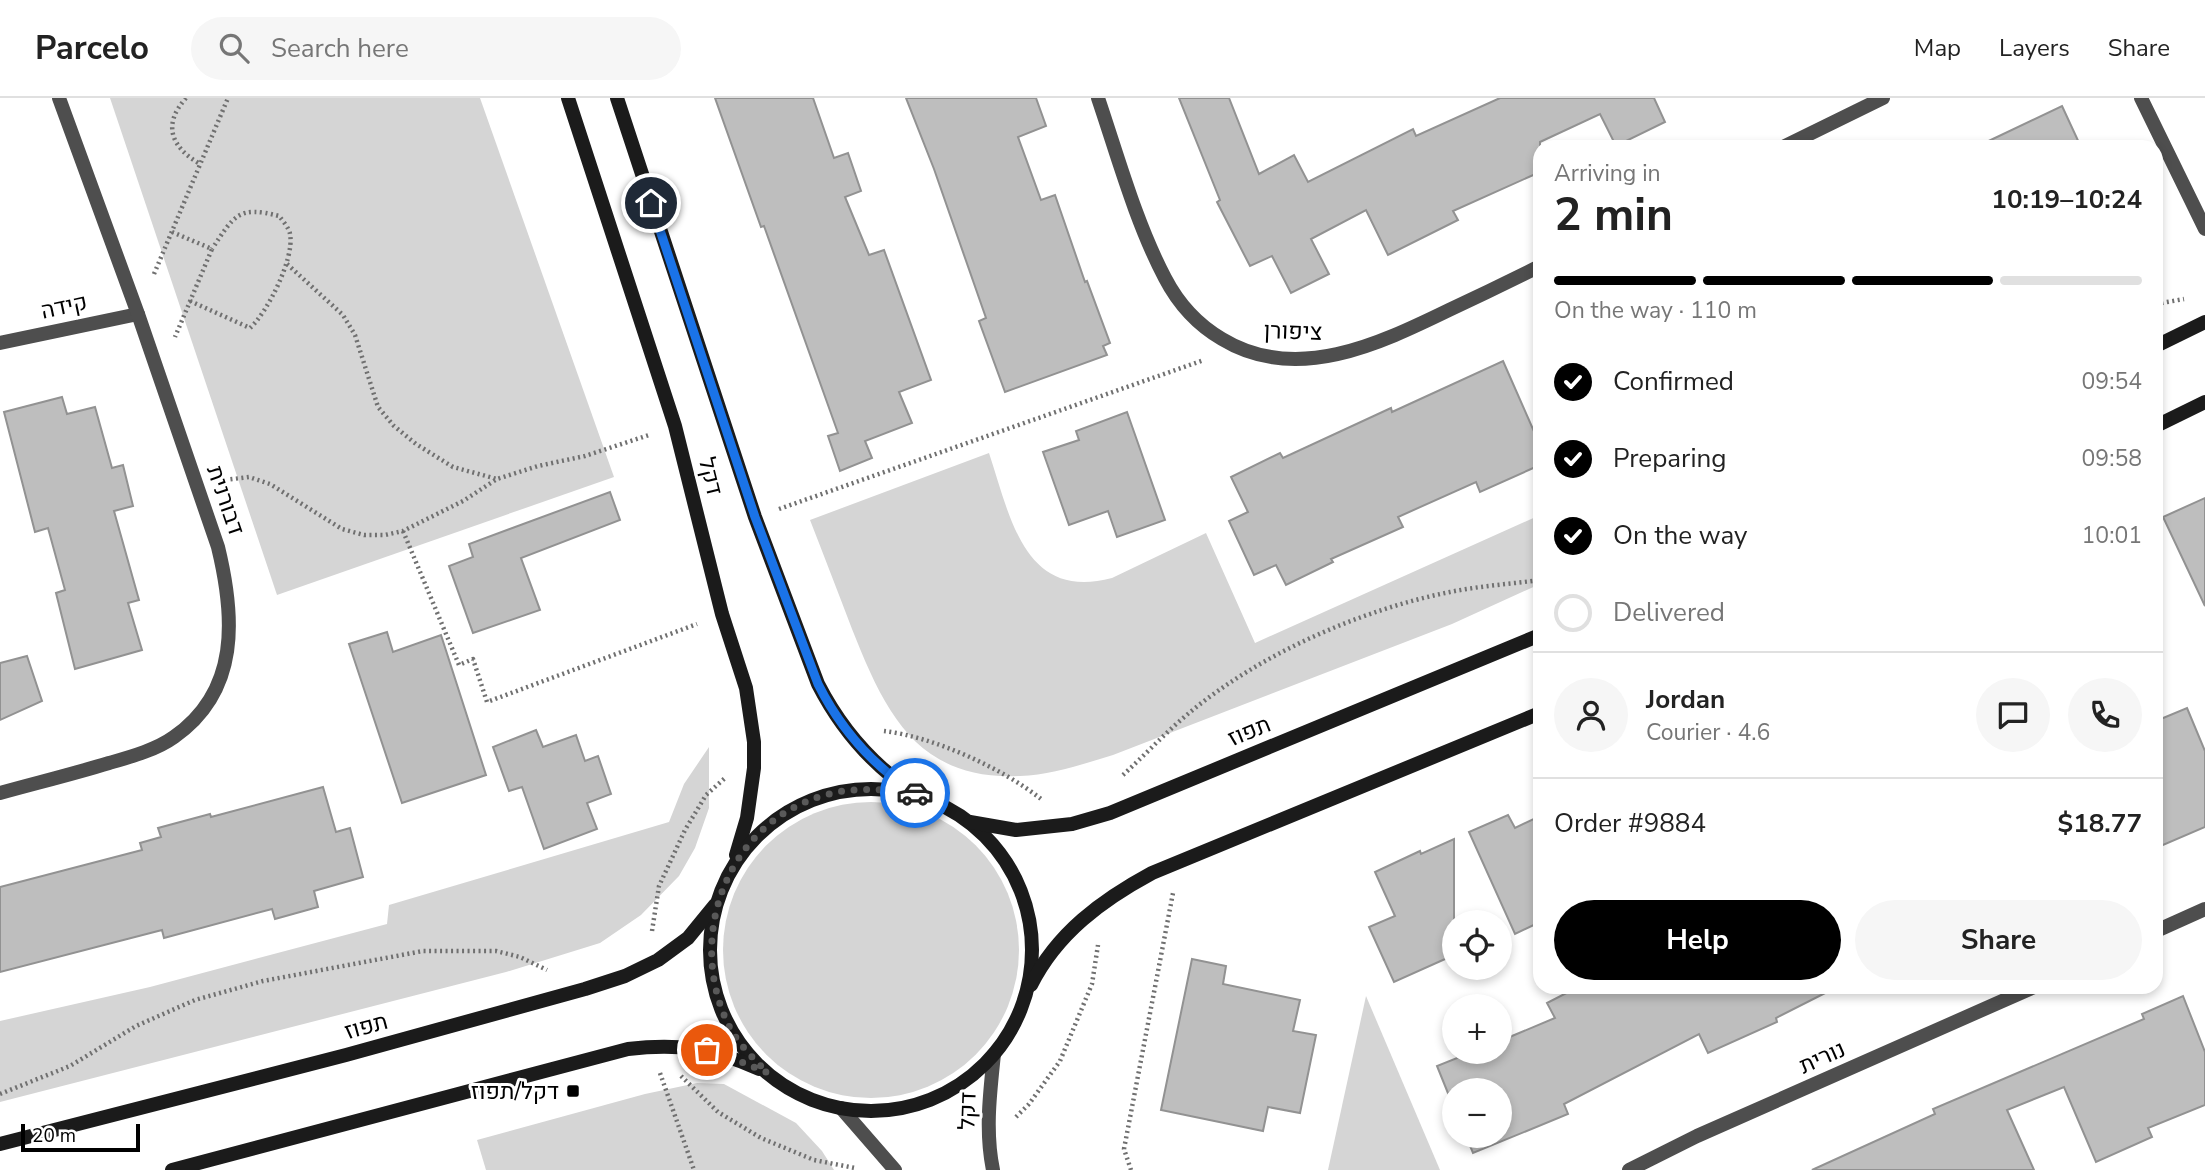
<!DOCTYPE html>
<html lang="en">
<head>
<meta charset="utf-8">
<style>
  body { margin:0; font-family:"Nunito Sans",Heebo,sans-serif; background:#f6f6f6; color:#222; height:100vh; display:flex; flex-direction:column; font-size:26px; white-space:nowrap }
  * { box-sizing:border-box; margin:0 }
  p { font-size:23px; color:#767676 }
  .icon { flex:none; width:38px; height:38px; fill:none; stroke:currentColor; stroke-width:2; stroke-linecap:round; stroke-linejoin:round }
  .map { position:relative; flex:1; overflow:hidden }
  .sheet { position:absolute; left:1533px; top:42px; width:630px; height:854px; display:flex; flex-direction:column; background:#fff; border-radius:21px; box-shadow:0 4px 10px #0003 }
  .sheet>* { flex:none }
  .buttons { position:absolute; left:1442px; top:812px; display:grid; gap:14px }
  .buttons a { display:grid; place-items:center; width:70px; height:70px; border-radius:50%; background:#fff; box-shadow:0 4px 10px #0003; font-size:35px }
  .scale { position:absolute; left:21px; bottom:18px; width:119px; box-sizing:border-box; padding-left:7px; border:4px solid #000; border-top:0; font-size:19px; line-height:24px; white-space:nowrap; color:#000; -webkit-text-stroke:5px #fff; paint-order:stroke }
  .pin { position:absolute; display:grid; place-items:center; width:60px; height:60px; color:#fff; margin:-30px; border:4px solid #fff; border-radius:50%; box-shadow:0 2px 7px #0007 }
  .courier { position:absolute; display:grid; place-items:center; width:70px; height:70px; margin:-35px; border:5px solid #1a73e8; border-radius:50%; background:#fff; color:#222; box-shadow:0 2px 9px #0007 }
  .summary em { font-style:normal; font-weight:700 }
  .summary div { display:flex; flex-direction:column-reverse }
  .summary { display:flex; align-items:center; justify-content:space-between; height:119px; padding:0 21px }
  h1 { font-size:46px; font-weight:700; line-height:52px }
  .bar { display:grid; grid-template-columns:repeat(4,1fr); gap:10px 7px; align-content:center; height:84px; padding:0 21px }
  .bar i { height:9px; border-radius:5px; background:#e0e0e0 }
  .bar .selected { background:#000 }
  .bar p { grid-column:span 4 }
  .line { display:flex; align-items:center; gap:18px; padding:0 21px; border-top:2px solid #e0e0e0 }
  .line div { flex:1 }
  .round { display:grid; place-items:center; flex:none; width:74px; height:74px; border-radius:37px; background:#f6f6f6 }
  ol { padding:0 21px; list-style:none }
  li { display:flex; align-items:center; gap:21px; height:77px }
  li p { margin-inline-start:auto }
  li .icon { padding:7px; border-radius:50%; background:#000; color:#fff; stroke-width:4 }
  li:last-child { color:#767676 }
  li i { width:38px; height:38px; border:4px solid #e0e0e0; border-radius:50% }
  .cta { display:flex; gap:14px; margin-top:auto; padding:14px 21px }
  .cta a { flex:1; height:80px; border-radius:42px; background:#000; color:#fff; font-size:28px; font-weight:700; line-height:80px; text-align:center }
  .cta a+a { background:#f6f6f6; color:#222 }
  header { display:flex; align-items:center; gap:42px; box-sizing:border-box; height:98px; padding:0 35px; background:#fff; border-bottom:2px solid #e0e0e0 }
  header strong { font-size:33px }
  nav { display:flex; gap:38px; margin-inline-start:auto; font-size:24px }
  .search { width:490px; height:63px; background:#f6f6f6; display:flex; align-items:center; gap:18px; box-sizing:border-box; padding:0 24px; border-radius:38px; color:#767676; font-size:26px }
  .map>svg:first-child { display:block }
</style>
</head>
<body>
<header>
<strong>Parcelo</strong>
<div class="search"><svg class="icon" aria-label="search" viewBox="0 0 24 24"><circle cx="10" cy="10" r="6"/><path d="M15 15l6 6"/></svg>Search here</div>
<nav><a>Map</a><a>Layers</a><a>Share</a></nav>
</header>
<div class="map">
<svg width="2205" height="1072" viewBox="0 0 2205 1072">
  <rect width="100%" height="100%" fill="#fff"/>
  <g fill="#d5d5d5">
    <path d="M 110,0 L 480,0 L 614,379 L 277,497 Z"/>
    <path d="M 989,355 C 1010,418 1024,504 1112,480 L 1206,435 L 1255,545 L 1540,417 L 1540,486 L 1452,526 L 1113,657 C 1083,666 1052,677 1020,678 C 917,683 885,614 852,531 C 838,494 824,458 810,422 Z"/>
    <path d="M 709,649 L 709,710 L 695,750 L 679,778 L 641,817 L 600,845 L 506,874 L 0,1004 L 0,923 L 150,889 L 387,826 L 389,807 L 669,724 L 684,686 Z"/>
    <circle cx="871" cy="852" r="148"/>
    <path d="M 1366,898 L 1440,1072 L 1328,1072 Z"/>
    <path d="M 697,985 L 724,986 L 796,1025 L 822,1053 L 834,1072 L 486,1072 L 477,1042 L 645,996 Z"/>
  </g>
  <g fill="#bebebe" stroke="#929292" stroke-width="2">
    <path d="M 715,0 L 813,0 L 834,60 L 848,55 L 861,93 L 845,99 L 869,157 L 884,152 L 931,282 L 899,294 L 912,325 L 865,343 L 872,360 L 840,373 L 828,338 L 838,335 L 764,128 L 761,129 Z"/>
    <path d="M 906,0 L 1036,0 L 1046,28 L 1018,39 L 1041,102 L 1055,97 L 1085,184 L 1087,183 L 1110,245 L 1103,248 L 1107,257 L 1005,294 L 979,223 L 986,220 L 934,71 Z"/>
    <path d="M 1179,0 L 1229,0 L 1259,76 L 1294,57 L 1308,84 L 1413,31 L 1416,38 L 1500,0 L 1654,0 L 1665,24 L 1616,48 L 1600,16 L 1540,44 L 1540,74 L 1453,113 L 1458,122 L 1388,157 L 1366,112 L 1311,141 L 1329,176 L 1291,195 L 1272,158 L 1250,168 L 1217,104 L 1220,102 Z"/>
    <path d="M 2062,8 L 2081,49 L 1976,49 Z"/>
    <path d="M 1503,263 L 1540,347 L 1540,367 L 1480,394 L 1476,384 L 1398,419 L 1403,429 L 1331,461 L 1333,464 L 1286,487 L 1276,467 L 1254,477 L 1229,423 L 1248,414 L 1231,379 L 1280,355 L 1283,360 L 1391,310 L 1392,314 Z"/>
    <path d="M 62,299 L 67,316 L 95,309 L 112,370 L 123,367 L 133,408 L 114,413 L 139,502 L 128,505 L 142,552 L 75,571 L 56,495 L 65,492 L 48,430 L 35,434 L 4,314 Z"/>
    <path d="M 1127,314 L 1165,422 L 1117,439 L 1108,413 L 1069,427 L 1043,354 L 1079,342 L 1076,333 Z"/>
    <path d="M 610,394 L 620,422 L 521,460 L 540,512 L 473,535 L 449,468 L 473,459 L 469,446 Z"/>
    <path d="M 2205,400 L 2205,508 L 2163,419 Z"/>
    <path d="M 387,534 L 393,554 L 441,537 L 486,677 L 402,705 L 349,546 Z"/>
    <path d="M 27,558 L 42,603 L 0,622 L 0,565 Z"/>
    <path d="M 2187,610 L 2205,653 L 2205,729 L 2156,750 L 2156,623 Z"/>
    <path d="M 536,632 L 543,649 L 576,637 L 585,663 L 598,658 L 611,696 L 587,705 L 597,731 L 544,751 L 522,689 L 509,693 L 493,649 Z"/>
    <path d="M 323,689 L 336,734 L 350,730 L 363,779 L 314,793 L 318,809 L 275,821 L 272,811 L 164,840 L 162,832 L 0,874 L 0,789 L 142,752 L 140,745 L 161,739 L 158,730 L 210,716 L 211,719 Z"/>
    <path d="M 1508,717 L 1515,730 L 1540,718 L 1540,824 L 1515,836 L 1469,734 Z"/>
    <path d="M 1454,741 L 1454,857 L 1394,884 L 1369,829 L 1395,818 L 1375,774 L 1420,753 L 1421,756 Z"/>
    <path d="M 1192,861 L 1226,868 L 1223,886 L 1300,902 L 1293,933 L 1316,937 L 1300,1015 L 1268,1009 L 1263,1033 L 1161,1012 Z"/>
    <path d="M 1578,889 L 1837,889 L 1776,920 L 1777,924 L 1708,955 L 1699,936 L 1564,1006 L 1568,1016 L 1473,1055 L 1466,1038 L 1500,1038 L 1500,992 L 1454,992 L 1454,1010 L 1437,968 L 1472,954 L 1500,954 L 1500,943 L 1555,920 L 1547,905 Z"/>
    <path d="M 2183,898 L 2205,954 L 2205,1007 L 2148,1030 L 2152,1039 L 2096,1064 L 2064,989 L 2007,1012 L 2034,1072 L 1812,1072 L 1935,1016 L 1933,1011 L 2144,921 L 2142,916 Z"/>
  </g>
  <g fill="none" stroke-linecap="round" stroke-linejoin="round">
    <g stroke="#707070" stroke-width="4.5" stroke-dasharray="2 3.5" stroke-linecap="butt">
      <path d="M 186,0 C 162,27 171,49 200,66"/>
      <path d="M 172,134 L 212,151 L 175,239"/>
      <path d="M 287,166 L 343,217 L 355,237 L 378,309 L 394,328 L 416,346 L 453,369 L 497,381"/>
      <path d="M 154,176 L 228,0"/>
      <path d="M 190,203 L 250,230 C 267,215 295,160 290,136 C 289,130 283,123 279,118 C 238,107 234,118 212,151"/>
      <path d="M 2156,206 L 2184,201"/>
      <path d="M 225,382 L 249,379 L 270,386 L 342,431 L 364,437 L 385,437 L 403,433 L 463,403 L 497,381 L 538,368 L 585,358 L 649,337"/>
      <path d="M 779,411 L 1204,262"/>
      <path d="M 403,433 L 459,567 L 473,561 L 487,604 L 697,526"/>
      <path d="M 884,633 C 934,639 1002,670 1041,701"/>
      <path d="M 1123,677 C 1145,657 1166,634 1189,615 C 1260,556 1360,512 1450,494 C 1479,488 1510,486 1540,482"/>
      <path d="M 652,833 L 659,788 L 685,732 L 706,697 L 725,680"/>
      <path d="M 660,975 L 694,1072"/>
      <path d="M 681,978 L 718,1014 L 761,1040 L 814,1062 L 855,1070"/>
      <path d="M 0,996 L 70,968 L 136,928 L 195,902 L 263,883 L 423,853 L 496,853 L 520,859 L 547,872"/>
      <path d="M 1016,1019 L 1029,1006 L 1060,963 L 1092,886 L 1098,847"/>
      <path d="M 1131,1072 L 1124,1051 L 1173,795"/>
    </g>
    <g stroke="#4e4e4e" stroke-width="14">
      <path d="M 1098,0 C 1118,59 1136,125 1165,180 C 1178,205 1198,227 1222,241 C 1296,286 1379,246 1449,212 C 1479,198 1510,183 1540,168"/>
      <path d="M 2141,0 L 2205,131"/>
      <path d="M 1783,49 L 1883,0"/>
      <path d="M 0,245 L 138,216"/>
      <path d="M 0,695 C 36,685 73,676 109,665 C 130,659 156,652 174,639 C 240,593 235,519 218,449 L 138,216 L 59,0"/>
      <path d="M 2156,833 L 2205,811"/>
      <path d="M 841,1010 L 895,1072"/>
      <path d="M 993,1072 C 985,1033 990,995 994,956"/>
      <path d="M 1629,1072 L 1697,1038 L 2034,889"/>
    </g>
    <g stroke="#1b1b1b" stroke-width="14">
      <path d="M 568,0 L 675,328 L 722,516 L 746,590 L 754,644 L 754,670 L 747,720 L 736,757"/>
      <path d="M 617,0 L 755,419 L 818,586 C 841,631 871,666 913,694"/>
      <path d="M 2156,248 L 2205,224"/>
      <path d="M 2156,328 L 2205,304"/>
      <circle cx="871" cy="852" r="161"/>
      <path d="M 970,724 L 1016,732 L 1072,726 L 1110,715 L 1540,537"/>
      <path d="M 1031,887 C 1057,835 1102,802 1152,775 L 1540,615"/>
      <path d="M 0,1046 L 346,957 L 585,891 L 625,878 L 658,862 L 688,840 L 715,807"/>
      <path d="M 172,1072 L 628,951 C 678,945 713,950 759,971"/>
    </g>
  </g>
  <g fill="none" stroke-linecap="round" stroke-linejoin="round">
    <path stroke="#595959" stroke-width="7" stroke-dasharray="0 12.6" d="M 707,952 L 725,957 L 768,975 C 753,960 737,945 728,926 C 686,838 727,724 825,697 C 857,688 888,691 920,698 L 915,695"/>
    <path stroke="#1a73e8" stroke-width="9" d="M 651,105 L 755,419 L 818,586 C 841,632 872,667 915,695"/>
  </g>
  <rect fill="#000" stroke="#fff" stroke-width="2.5" x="566" y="986" width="14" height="14" rx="3.5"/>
  <g text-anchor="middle" stroke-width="6" stroke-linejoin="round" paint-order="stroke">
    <g font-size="23" fill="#000" stroke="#fff">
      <text transform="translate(64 208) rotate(-12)" y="8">קידה</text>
      <text transform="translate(1293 233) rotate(2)" y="8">ציפורן</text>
      <text transform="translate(711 378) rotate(76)" y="8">דקל</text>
      <text transform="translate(226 402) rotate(71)" y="8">דבורנית</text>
      <text transform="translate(1249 633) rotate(-22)" y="8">תפוז</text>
      <text transform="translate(366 928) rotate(-15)" y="8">תפוז</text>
      <text transform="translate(1822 959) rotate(-24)" y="8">נורית</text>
      <text transform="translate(967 1013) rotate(-88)" y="8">דקל</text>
    </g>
    <g font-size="23" fill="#000" stroke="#fff" text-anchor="end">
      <text x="559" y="1001">דקל/תפוז</text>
    </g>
  </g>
</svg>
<div class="buttons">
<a><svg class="icon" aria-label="locate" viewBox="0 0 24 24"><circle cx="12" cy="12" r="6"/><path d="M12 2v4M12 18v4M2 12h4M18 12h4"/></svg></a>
<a>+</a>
<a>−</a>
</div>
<div class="scale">20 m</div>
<div class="pin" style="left:707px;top:952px;background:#ea580c"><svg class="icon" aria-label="bag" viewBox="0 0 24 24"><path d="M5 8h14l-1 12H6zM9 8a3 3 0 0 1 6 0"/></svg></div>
<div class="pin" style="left:651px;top:105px;background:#1f2937"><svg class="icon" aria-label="home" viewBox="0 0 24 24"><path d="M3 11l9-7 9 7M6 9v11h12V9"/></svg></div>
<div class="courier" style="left:915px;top:695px"><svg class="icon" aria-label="car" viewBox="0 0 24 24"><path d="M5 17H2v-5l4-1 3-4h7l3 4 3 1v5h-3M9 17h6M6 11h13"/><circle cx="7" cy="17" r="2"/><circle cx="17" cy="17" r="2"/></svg></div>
<section class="sheet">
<div class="summary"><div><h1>2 min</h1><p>Arriving in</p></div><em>10:19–10:24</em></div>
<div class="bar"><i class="selected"></i><i class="selected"></i><i class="selected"></i><i></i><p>On the way · 110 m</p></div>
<ol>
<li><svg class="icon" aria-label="check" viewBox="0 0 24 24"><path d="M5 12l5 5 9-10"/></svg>Confirmed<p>09:54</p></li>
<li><svg class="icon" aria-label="check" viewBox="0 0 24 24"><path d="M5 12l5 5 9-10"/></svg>Preparing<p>09:58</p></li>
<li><svg class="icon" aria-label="check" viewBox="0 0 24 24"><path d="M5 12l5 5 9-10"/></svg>On the way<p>10:01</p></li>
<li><i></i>Delivered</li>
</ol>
<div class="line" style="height:126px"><a class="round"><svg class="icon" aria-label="person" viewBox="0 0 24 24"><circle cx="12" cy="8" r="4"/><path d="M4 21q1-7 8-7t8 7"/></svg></a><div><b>Jordan</b><p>Courier · 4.6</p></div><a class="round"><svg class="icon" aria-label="chat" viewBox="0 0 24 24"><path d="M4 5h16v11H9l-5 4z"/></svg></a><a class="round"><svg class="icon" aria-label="phone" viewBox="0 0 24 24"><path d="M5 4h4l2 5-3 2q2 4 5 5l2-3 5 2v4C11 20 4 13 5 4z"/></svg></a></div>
<div class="line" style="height:91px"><div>Order #9884</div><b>$18.77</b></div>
<div class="cta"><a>Help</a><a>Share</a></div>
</section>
</div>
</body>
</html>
